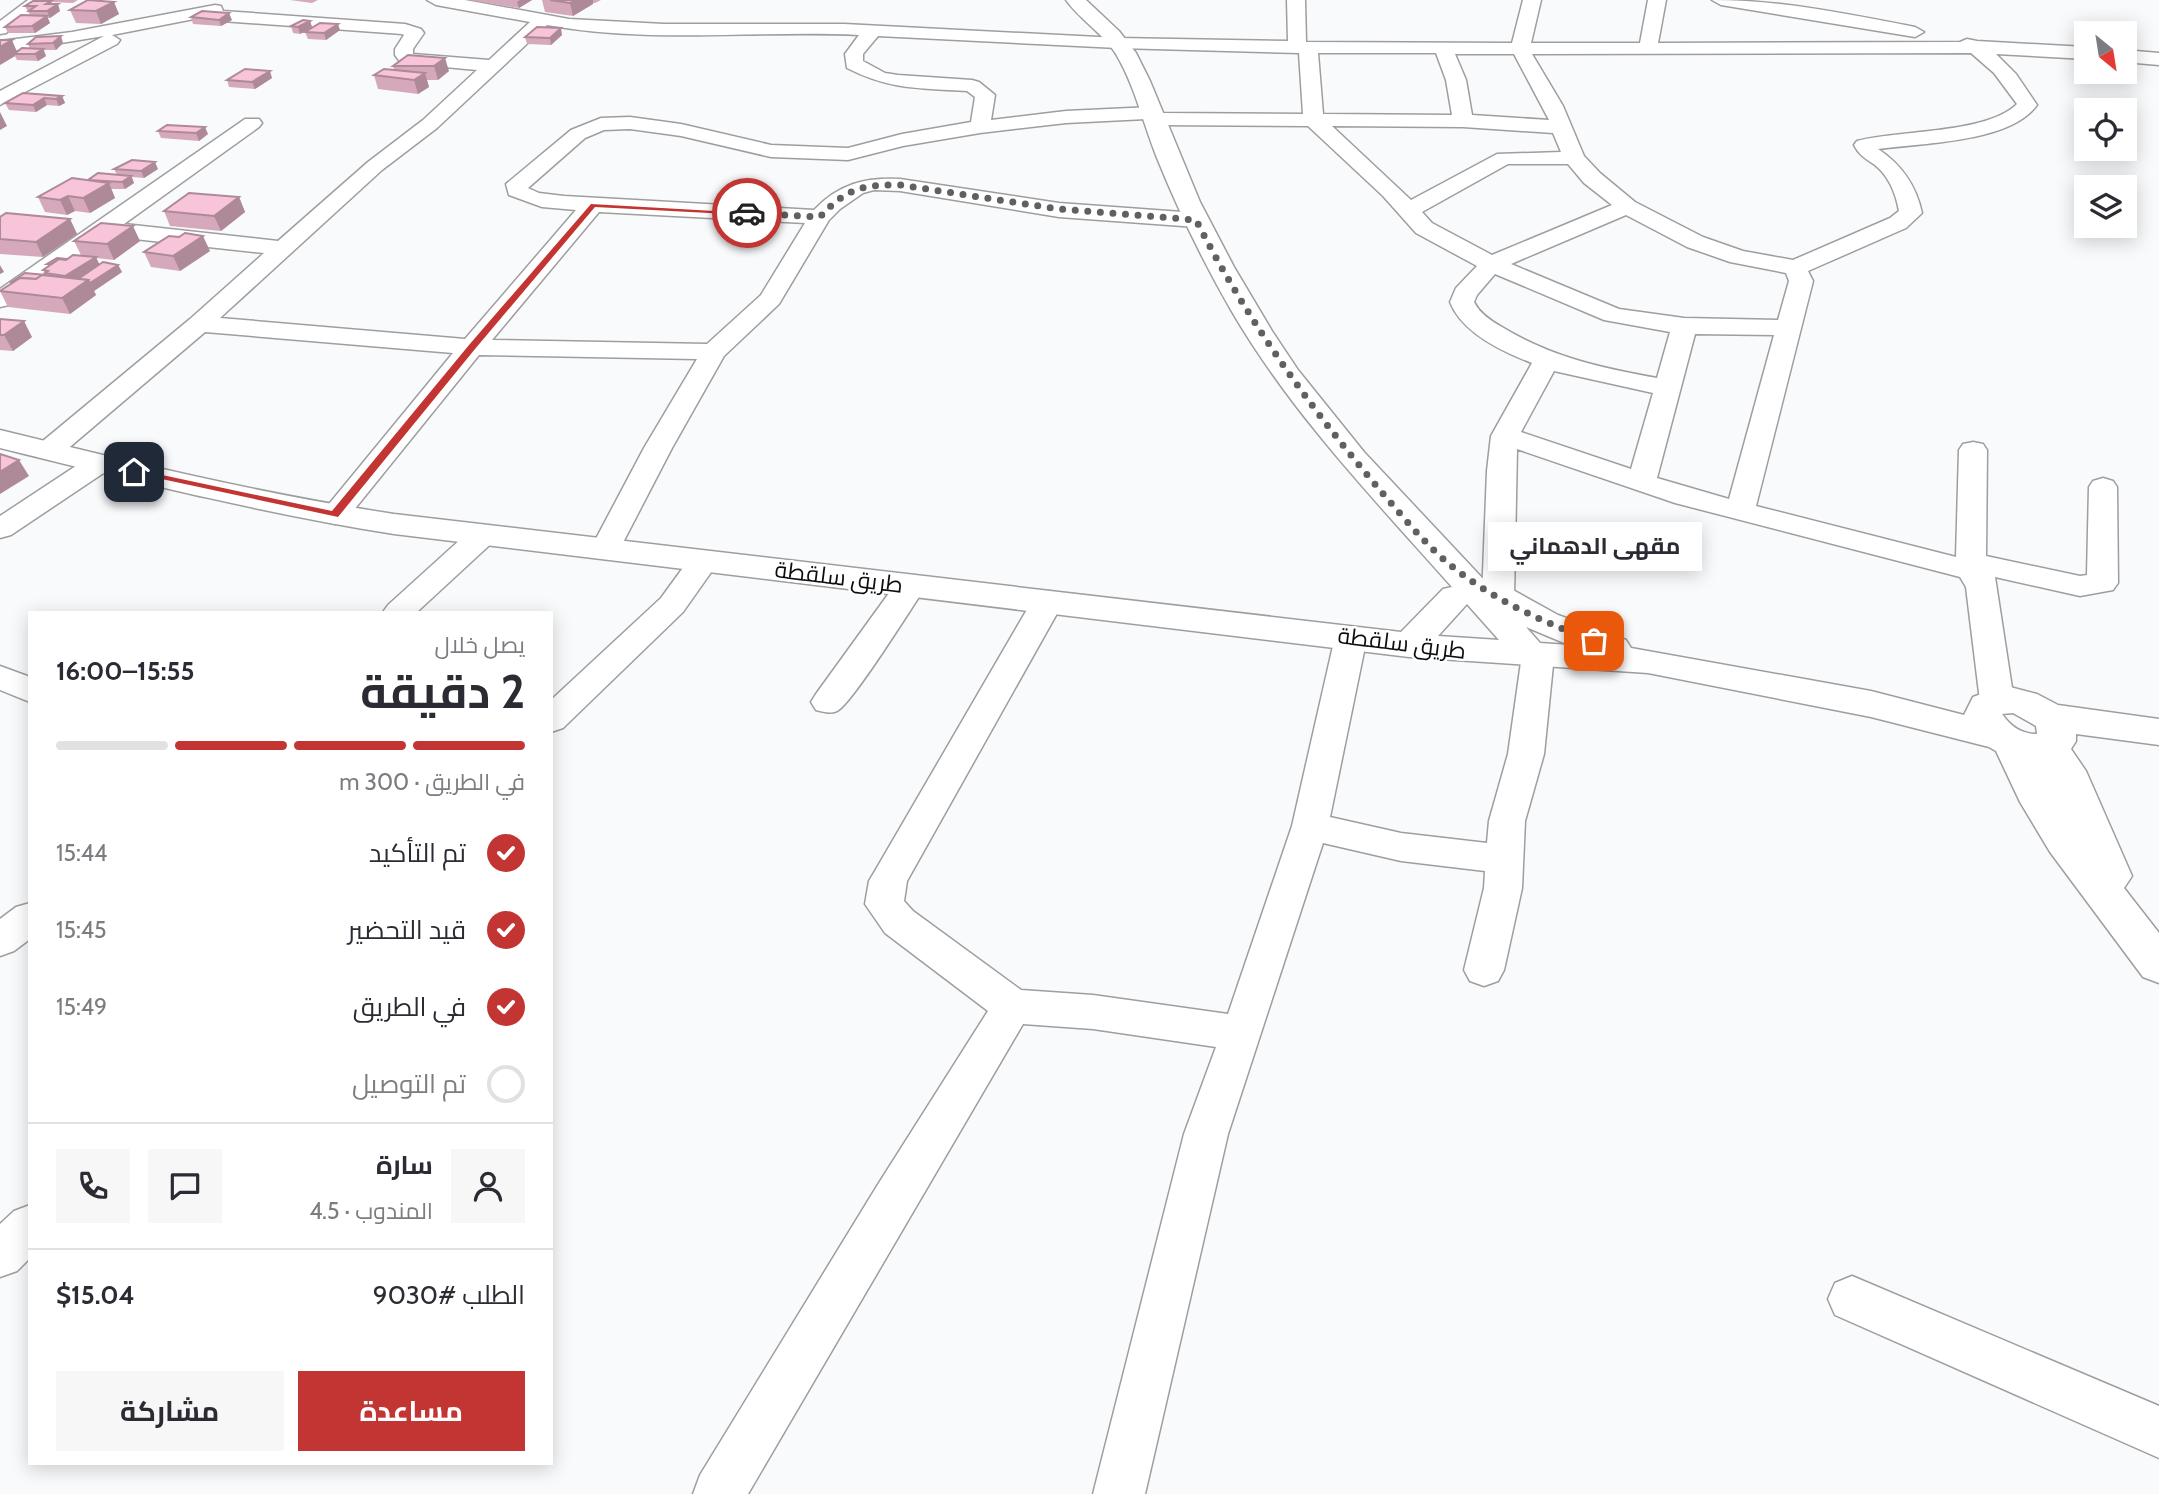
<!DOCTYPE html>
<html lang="ar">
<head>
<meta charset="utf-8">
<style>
  body { margin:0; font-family:Cabin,Cairo,sans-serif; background:#f7f7f7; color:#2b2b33; direction:rtl; height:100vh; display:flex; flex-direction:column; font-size:26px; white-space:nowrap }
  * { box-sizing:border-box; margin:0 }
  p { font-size:23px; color:#7c7c81 }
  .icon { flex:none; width:38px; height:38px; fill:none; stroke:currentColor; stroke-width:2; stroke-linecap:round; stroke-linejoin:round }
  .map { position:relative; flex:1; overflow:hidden; direction:ltr }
  .panel { position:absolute; left:28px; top:611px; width:525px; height:854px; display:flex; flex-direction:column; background:#fff; border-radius:0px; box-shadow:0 4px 18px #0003; direction:rtl }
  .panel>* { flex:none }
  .needle { width:46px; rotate:150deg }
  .buttons { position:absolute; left:2074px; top:21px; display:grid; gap:14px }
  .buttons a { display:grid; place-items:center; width:63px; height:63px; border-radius:0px; background:#fff; box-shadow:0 4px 18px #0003; font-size:35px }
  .pin { position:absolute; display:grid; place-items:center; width:60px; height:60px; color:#fff; margin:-30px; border-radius:14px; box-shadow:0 4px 10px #0006 }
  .courier { position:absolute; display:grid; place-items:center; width:70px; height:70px; margin:-35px; border:5px solid #c33533; border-radius:50%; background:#fff; color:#222; box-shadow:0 2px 9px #0007 }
  .bubble { position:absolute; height:49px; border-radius:0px; background:#fff; box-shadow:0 4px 18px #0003; font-size:23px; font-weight:700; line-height:49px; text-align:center; direction:rtl }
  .head em { font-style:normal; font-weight:700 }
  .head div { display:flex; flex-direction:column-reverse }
  .head { display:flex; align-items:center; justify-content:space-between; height:119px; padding:0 28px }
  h1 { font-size:46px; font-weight:700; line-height:52px }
  .bar { display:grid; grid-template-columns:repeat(4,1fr); gap:10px 7px; align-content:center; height:84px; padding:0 28px }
  .bar i { height:9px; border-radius:5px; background:#e1e1e2 }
  .bar .current { background:#c33533 }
  .bar p { grid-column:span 4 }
  .line { display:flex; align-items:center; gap:18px; padding:0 28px; border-top:2px solid #e1e1e2 }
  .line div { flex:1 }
  .round { display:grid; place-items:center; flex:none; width:74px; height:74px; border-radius:0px; background:#f7f7f7 }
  ol { padding:0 28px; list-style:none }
  li { display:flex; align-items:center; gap:21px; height:77px }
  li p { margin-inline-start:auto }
  li .icon { padding:7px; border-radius:50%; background:#c33533; color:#fff; stroke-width:4 }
  li:last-child { color:#7c7c81 }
  li i { width:38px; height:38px; border:4px solid #e1e1e2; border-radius:50% }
  .button { display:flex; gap:14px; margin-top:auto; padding:14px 28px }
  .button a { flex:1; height:80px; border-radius:0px; background:#c33533; color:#fff; font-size:28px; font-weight:700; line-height:80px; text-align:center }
  .button a+a { background:#f7f7f7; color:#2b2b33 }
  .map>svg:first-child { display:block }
</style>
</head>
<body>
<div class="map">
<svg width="2159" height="1494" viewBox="0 0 2159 1494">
  <rect width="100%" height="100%" fill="#f9fafc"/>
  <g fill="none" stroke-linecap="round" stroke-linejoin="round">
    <g stroke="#9e9ea0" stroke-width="3">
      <g id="minor">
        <path d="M 28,0 L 48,0 L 6,33 L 0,34 L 0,21 Z"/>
        <path d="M 427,0 L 465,0 L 569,19 L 664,24 L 844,24 L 1118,38 L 1288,41 L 1287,0 L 1305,0 L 1306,42 L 1512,43 L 1523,0 L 1541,0 L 1531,43 L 1640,43 L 1648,0 L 1666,0 L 1658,43 L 1960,42 L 1967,39 L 1977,41 L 2086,47 L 2086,59 L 1996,54 L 2016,74 L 2037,105 C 2010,143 1921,143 1878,149 C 1902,165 1916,185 1922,213 L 1906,228 L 1808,271 L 1813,281 L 1756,506 L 1956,557 L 1959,450 L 1963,444 L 1973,442 L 1983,444 L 1987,450 L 1986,556 L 2080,576 L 2087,575 L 2089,487 L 2093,481 L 2103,478 L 2113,481 L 2117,487 L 2118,583 L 2113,590 L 2080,596 L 1995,577 L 2014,701 L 2009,709 L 1997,712 L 1985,709 L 1980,701 L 1966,587 L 1960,577 L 1675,503 L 1517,449 L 1514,598 L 1509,605 L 1498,608 L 1487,605 L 1482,598 L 1487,471 L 1491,436 L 1532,363 C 1503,352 1462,333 1450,302 L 1456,288 L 1477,266 L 1416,233 L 1383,196 L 1308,126 L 1156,125 L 1146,119 L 1066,123 L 980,133 L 903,146 L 848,160 L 771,157 L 681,136 L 630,129 L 604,130 L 585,138 L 528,188 L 539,193 L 564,196 L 814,210 C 839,184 865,177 900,179 L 1059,203 L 1196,213 L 1204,215 L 1207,220 L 1204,225 L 1196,227 L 1059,217 L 900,191 L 874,190 L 863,193 L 840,209 L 829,220 L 779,304 L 724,356 L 672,448 L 616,556 L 605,559 L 594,556 L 590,550 L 644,448 L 697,359 L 479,355 L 345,521 L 335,524 L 325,521 L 320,515 L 453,353 L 205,332 L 58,457 L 48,459 L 38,457 L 34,451 L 38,445 L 190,319 L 264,253 L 107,236 L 9,305 L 0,307 L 0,289 L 245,119 L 259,119 L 262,123 L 259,127 L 124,224 L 278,241 L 368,162 L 423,120 L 477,70 L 401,63 L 395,55 L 395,49 L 404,35 L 402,34 L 194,19 L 112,35 L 120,40 L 117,44 L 0,105 L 0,91 L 104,36 L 0,53 L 0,41 L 72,32 L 215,5 L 221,6 L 223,11 L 405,24 L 421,29 L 424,33 L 413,49 L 413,54 L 489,60 L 530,22 L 436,5 ZM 547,25 C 650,44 756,30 859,35 L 845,54 L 847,68 C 890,90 920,88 967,91 L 975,97 L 971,122 L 902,134 L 848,148 L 771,145 L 681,124 L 630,117 L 601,118 L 571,130 L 506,184 L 509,195 L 542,207 L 576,210 L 465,339 L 220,318 L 382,170 L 437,128 ZM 878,36 L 1118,48 L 1299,53 L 1303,114 L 1162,113 L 1159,109 L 1152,107 L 1066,111 L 991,120 L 995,95 L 979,82 L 972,80 L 898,75 L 885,73 L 863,61 L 863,54 ZM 1318,53 L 1436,53 L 1446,80 L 1452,115 L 1323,114 ZM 1971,53 L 1994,73 L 2017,104 C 1987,134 1898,130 1857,141 L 1854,145 C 1859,155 1866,159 1875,165 C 1889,176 1896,194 1899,211 L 1890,218 L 1793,260 L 1743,251 L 1703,237 L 1635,202 L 1600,173 L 1584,156 L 1563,106 L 1532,54 ZM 1455,54 L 1514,54 L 1549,120 L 1472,115 L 1466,80 ZM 1332,126 L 1463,127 L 1553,133 L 1561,152 L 1497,154 L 1411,200 ZM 1508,164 L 1568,164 L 1584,183 L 1612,205 L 1492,255 L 1432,223 L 1422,212 ZM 599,212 L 805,223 L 761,295 L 707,344 L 492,340 ZM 1626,215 L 1687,247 L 1730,262 L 1786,273 L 1789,281 L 1778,320 L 1684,318 L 1619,309 L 1511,264 ZM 1495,274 L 1604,320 L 1670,332 L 1657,378 C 1601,368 1551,357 1502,327 C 1491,321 1480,314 1474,302 L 1477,295 ZM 1695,334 L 1774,335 L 1729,499 L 1657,478 ZM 1554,371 L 1653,393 L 1631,469 L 1521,432 Z"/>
        <path d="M 1712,0 C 1781,0 1848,14 1915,27 L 1924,32 L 1915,37 L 1721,5 Z"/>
        <path d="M 2124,50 L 2159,53 L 2159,65 L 2124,62 Z"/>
        <path d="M 98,456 L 108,458 L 112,464 L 108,470 L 11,535 L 0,538 L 0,516 L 88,458 Z"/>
        <path d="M 484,525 L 495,528 L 499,534 L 495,540 L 417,612 L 383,612 L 388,605 L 473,528 Z"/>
        <path d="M 704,552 L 715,554 L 719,561 L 683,612 L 563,728 L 551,732 L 551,700 L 661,598 L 693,554 Z"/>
        <path d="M 911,575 L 922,578 L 927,585 C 913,605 852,704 837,711 C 830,714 824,712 816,710 L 811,702 L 816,694 L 900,578 Z"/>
        <path d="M 1048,591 L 1059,594 L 1064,601 L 907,881 L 904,901 L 913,911 L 1021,990 L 1093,995 L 1228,1014 L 1292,826 L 1335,637 L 1340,630 L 1351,627 L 1362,630 L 1367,637 L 1330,817 L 1401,833 L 1487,843 L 1489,821 L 1508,754 L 1522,655 L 1526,647 L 1538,644 L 1550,647 L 1554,655 L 1544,754 L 1525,821 L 1522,888 L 1504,970 L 1498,981 L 1484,986 L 1470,981 L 1464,970 L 1484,888 L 1485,871 L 1401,861 L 1323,843 L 1228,1134 L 1145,1494 L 1093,1494 L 1184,1134 L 1216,1047 L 1093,1029 L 1023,1024 L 748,1494 L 693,1494 L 700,1475 L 877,1186 L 988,1011 L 885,933 L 865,904 L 869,881 L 875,871 L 1032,601 L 1037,594 Z"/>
        <path d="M 0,666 L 30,677 L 30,702 L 0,690 Z"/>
        <path d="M 30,903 L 30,939 L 14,951 L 0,956 L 0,919 L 16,907 Z"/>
        <path d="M 30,1205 L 30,1258 L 17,1271 L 0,1277 L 0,1224 L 14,1211 Z"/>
        <path d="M 1852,1276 L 2159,1406 L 2159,1458 L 1835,1315 L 1828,1299 L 1835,1283 Z"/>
      </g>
    </g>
    <g stroke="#9e9ea0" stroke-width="3">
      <path id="tertiary" d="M 1066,0 L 1086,0 L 1119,31 L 1136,53 L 1150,81 L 1200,202 L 1234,267 L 1272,331 L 1298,370 L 1364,452 L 1486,582 L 1502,584 L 1558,615 L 1626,640 L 1631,648 L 1871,691 L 1964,715 L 1973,697 L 1997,688 L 2010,687 L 2037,694 L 2058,705 L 2159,719 L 2159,745 L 2076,734 L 2076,741 L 2071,749 L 2086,771 L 2132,876 L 2124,888 L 2159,933 L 2159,983 L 2143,977 L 2050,852 L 2020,802 L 1996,751 L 1989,747 L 1871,717 L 1648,673 L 1409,657 L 394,534 C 261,513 130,480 0,448 L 0,430 C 130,462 261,494 394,514 L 1401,632 L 1443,589 L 1452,587 C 1373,498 1291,413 1231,310 C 1203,261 1178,210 1157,158 C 1143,123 1135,86 1116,54 C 1103,33 1080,20 1066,0 ZM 1467,604 L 1499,640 L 1438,636 ZM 1526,627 L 1569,645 L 1540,643 ZM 2013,713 L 2036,726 L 2037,734 C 2022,734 2011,727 2002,714 Z"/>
    </g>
    <use href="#minor" fill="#fff" fill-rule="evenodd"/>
    <use href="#tertiary" fill="#fff" fill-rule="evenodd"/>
  </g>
  <g fill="#d5a9bb">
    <path d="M 48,0 L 78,0 L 73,3 L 51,2 L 52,4 L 60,11 L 50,18 L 47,18 L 50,23 L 35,33 L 8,33 L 5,27 L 31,16 L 29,13 L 28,12 L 25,6 L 49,1 Z"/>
    <path d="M 88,0 L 119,14 L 101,24 L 76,23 L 70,10 Z"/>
    <path d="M 290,0 L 318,0 L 312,3 Z"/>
    <path d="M 469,0 L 532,0 L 519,8 Z"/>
    <path d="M 542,0 L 601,0 L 595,3 L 593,3 L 593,4 L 573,16 L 545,12 Z"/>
    <path d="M 191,17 L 232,20 L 221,26 L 193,24 Z"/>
    <path d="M 310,21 L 312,27 L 300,34 L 293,33 L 291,26 Z"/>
    <path d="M 340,30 L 326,40 L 308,39 L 305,32 Z"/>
    <path d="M 562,35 L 551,45 L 527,44 L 525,37 Z"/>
    <path d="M 63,43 L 56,50 L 44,50 L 46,56 L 38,61 L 17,60 L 15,56 L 0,65 L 17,52 L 30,49 L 28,44 Z"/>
    <path d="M 408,55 L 449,71 L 438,80 L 427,80 L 429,87 L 418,94 L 378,89 L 374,75 L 394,70 L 393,66 Z"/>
    <path d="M 272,78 L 255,89 L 229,87 L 227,80 Z"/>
    <path d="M 62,96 L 65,103 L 59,106 L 47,105 L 36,112 L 9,110 L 5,103 Z"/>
    <path d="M 158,131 L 208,134 L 199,141 L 161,138 Z"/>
    <path d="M 114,169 L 158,169 L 144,178 L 132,177 L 134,183 L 125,189 L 111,189 L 115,198 L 90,213 L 75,211 L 67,215 L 45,212 L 38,197 L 89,181 L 117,175 Z"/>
    <path d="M 239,197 L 245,212 L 221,231 L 170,226 L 164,211 Z"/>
    <path d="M 0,217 L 70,219 L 77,234 L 43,257 L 0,254 Z"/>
    <path d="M 74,241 L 140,241 L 114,260 L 96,258 L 99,265 L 118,265 L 122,272 L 94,291 L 96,295 L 70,314 L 8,307 L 0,291 L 46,275 L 43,270 L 49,266 L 47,264 L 81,255 Z"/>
    <path d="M 210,251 L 180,271 L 151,267 L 144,252 Z"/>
    <path d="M 0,319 L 32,337 L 13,351 L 0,350 Z"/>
  </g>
  <g fill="#ae8998">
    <path d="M 520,0 L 532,0 L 519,8 L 517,2 Z"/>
    <path d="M 576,0 L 593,0 L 593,4 L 573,16 L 570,3 Z"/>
    <path d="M 51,1 L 53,7 L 58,4 L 60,11 L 50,18 L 47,11 L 46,4 Z"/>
    <path d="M 114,2 L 119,14 L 101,24 L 96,11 Z"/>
    <path d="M 229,13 L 232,20 L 221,26 L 219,20 Z"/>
    <path d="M 47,16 L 50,23 L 35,33 L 32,26 Z"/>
    <path d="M 310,21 L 312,27 L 300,34 L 298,27 Z"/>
    <path d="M 338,24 L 340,30 L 326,40 L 324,33 Z"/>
    <path d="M 561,28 L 562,35 L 551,45 L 550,38 Z"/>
    <path d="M 61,36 L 63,43 L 56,50 L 53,43 Z"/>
    <path d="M 12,40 L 18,54 L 14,54 L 15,56 L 0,65 L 0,47 Z"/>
    <path d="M 43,49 L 46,56 L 38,61 L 35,54 Z"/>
    <path d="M 445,58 L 449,71 L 438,80 L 434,66 Z"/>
    <path d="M 270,71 L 272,78 L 255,89 L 252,82 Z"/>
    <path d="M 425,73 L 429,87 L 418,94 L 414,80 Z"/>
    <path d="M 62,96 L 65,103 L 59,106 L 56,99 Z"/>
    <path d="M 44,98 L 47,105 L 36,112 L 33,105 Z"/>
    <path d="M 0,112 L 7,126 L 0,130 Z"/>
    <path d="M 205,127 L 208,134 L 199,141 L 196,133 Z"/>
    <path d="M 155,162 L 158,169 L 144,178 L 141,171 Z"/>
    <path d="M 131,176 L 134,183 L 125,189 L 122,182 Z"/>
    <path d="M 109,183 L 115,198 L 90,213 L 83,198 Z"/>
    <path d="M 68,196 L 75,211 L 67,215 L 60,200 Z"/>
    <path d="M 239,197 L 245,212 L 221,231 L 214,216 Z"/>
    <path d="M 70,219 L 77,234 L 43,257 L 36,242 Z"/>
    <path d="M 133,226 L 140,241 L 114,260 L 107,244 Z"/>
    <path d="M 203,236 L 210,251 L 180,271 L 173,256 Z"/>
    <path d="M 96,257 L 103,272 L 118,265 L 122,272 L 94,291 L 96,295 L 70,314 L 62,298 L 73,291 L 65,276 Z"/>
    <path d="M 0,265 L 4,272 L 0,274 Z"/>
    <path d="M 24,321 L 32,337 L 13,351 L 4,335 Z"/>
    <path d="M 19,460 L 29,476 L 0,494 L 0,472 Z"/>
  </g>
  <g fill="#f8c4d9" stroke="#ae8998" stroke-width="2">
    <path d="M 88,0 L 114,2 L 96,11 L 70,10 Z"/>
    <path d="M 550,0 L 576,0 L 570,3 Z"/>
    <path d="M 33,1 L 51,1 L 46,4 L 58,4 L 47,11 L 29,11 L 36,6 L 25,6 Z"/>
    <path d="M 202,11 L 229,13 L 219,20 L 191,17 Z"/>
    <path d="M 21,15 L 47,16 L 32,26 L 5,27 Z"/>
    <path d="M 303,20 L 310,21 L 298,27 L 291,26 Z"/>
    <path d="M 320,23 L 338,24 L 324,33 L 305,32 Z"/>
    <path d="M 537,27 L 561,28 L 550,38 L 525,37 Z"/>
    <path d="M 61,36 L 53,43 L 28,44 L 36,37 Z"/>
    <path d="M 0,40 L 12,40 L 0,47 Z"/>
    <path d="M 22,48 L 43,49 L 35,54 L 14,54 Z"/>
    <path d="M 408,55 L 445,58 L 434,66 L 393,66 Z"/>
    <path d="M 245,69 L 270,71 L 252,82 L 227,80 Z"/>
    <path d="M 384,69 L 425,73 L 414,80 L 374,75 Z"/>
    <path d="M 23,93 L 62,96 L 56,99 L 44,98 L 33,105 L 5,103 Z"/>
    <path d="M 167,125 L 205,127 L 196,133 L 158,131 Z"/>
    <path d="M 132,160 L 155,162 L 141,171 L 114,169 Z"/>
    <path d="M 98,173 L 131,176 L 122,182 L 88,180 Z"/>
    <path d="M 72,178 L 109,183 L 83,198 L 68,196 L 60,200 L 38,197 Z"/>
    <path d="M 189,193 L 239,197 L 214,216 L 164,211 Z"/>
    <path d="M 6,213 L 70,219 L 36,242 L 0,239 L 0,217 Z"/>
    <path d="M 101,223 L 133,226 L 107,244 L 74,241 Z"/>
    <path d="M 185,233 L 203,236 L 173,256 L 144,252 L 169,236 L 179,237 Z"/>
    <path d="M 73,255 L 96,257 L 65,276 L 45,273 L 48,271 L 43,270 L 59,259 L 66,260 Z"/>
    <path d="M 57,258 L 67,259 L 59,259 L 51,264 L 47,264 Z"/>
    <path d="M 103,262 L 118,265 L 90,283 L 88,280 L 78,279 Z"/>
    <path d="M 25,273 L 46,275 L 42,275 L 36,279 L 20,278 L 10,283 Z"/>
    <path d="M 42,275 L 88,280 L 62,298 L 0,291 L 20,278 L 36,279 Z"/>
    <path d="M 0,319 L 24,321 L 4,335 L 0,335 Z"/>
    <path d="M 0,454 L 19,460 L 0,472 Z"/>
  </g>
  <path fill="#c33533" d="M 591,204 L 750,213 L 747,215 L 595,207 L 475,349 L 338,517 L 129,472 L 134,469 L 332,511 L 469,345 Z"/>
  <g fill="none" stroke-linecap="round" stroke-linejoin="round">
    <path stroke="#606061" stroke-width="7" stroke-dasharray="0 12.6" d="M 747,213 L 820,217 C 845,189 863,184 900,185 L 1059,209 L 1196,220 C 1245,316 1305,401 1374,483 C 1399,512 1424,544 1454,568 C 1496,601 1545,623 1594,641"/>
  </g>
  <g text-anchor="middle" stroke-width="5" stroke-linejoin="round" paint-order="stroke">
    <g font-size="23" fill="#0d0d0e" stroke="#fff">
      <text transform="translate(839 577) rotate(7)" y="8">طريق سلقطة</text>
      <text transform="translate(1402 643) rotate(7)" y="8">طريق سلقطة</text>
    </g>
  </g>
</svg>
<div class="buttons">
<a><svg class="needle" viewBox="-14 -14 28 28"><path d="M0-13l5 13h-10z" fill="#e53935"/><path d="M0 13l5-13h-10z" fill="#7c7c81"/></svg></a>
<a><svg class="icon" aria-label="locate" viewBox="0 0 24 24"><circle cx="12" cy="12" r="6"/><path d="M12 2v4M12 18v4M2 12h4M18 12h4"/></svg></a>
<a><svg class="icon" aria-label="layers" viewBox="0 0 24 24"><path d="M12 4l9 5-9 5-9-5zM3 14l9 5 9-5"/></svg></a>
</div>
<div class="pin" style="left:1594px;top:641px;background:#ea580c"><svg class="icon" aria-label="bag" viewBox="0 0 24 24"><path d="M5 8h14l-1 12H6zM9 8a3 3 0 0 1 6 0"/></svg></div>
<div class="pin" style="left:134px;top:472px;background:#1f2937"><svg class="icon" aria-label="home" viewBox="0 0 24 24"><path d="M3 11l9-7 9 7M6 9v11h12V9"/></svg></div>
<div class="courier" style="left:747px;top:213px"><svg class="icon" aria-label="car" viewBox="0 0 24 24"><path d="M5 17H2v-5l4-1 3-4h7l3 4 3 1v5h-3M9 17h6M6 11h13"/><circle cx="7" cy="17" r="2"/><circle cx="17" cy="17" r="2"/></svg></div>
<div class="bubble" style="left:1488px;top:522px;width:214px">مقهى الدهماني</div>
<section class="panel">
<div class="head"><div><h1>2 دقيقة</h1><p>يصل خلال</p></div><em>15:55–16:00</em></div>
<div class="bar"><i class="current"></i><i class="current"></i><i class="current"></i><i></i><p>في الطريق · 300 m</p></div>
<ol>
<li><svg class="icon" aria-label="check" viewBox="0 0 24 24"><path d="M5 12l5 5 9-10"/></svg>تم التأكيد<p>15:44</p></li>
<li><svg class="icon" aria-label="check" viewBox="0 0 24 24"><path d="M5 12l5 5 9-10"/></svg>قيد التحضير<p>15:45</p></li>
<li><svg class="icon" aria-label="check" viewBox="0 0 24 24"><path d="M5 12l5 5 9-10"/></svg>في الطريق<p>15:49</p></li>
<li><i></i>تم التوصيل</li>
</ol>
<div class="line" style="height:126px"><a class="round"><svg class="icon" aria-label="person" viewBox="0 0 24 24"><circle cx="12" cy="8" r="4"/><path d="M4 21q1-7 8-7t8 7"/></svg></a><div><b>سارة</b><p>المندوب · 4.5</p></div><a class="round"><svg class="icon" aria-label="chat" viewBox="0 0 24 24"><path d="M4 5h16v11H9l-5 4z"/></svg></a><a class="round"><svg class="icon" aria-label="phone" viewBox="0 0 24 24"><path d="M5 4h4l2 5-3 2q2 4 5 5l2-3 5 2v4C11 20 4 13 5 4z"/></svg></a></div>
<div class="line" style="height:91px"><div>الطلب #9030</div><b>$15.04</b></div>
<div class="button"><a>مساعدة</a><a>مشاركة</a></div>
</section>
</div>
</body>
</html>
